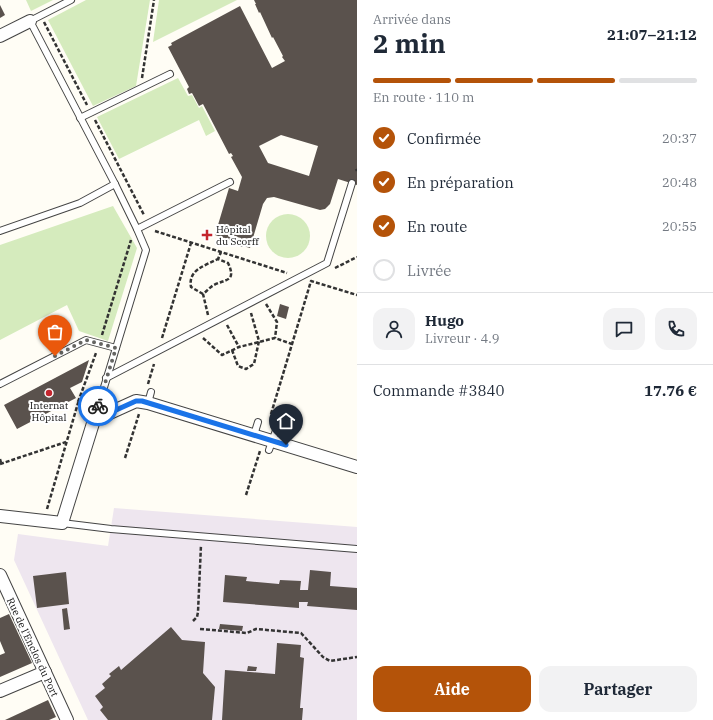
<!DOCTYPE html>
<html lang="fr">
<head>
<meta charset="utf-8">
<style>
  body { margin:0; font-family:"IBM Plex Serif",serif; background:#f2f2f3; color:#1f2937; height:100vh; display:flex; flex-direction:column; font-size:15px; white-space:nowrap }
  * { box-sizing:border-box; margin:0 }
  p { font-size:13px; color:#747a83 }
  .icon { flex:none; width:22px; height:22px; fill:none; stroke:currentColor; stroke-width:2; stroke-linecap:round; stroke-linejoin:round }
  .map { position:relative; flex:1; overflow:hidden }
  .sheet { display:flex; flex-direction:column; background:#fff; width:356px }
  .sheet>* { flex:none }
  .pin { position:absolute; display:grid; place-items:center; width:34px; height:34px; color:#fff; margin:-41px -17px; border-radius:50% 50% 50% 0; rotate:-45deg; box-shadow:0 0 4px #0007 }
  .pin .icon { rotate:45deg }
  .courier { position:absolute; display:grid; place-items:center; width:40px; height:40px; margin:-20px; border:3px solid #1a73e8; border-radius:50%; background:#fff; color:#222; box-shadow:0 1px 5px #0007 }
  .summary em { font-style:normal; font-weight:700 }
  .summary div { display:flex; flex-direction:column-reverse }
  .summary { display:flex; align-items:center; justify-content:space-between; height:68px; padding:0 16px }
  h1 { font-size:26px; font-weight:700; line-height:30px }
  .bar { display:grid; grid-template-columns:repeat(4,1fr); gap:6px 4px; align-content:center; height:48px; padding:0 16px }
  .bar i { height:5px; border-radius:3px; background:#e0e1e3 }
  .bar .current { background:#b45309 }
  .bar p { grid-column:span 4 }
  .line { display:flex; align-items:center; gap:10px; padding:0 16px; border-top:1px solid #e0e1e3 }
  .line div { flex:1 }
  .round { display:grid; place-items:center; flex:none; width:42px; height:42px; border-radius:12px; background:#f2f2f3 }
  ol { padding:0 16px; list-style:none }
  li { display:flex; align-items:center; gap:12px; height:44px }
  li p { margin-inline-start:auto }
  li .icon { padding:4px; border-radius:50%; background:#b45309; color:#fff; stroke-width:4 }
  li:last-child { color:#747a83 }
  li i { width:22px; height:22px; border:2px solid #e0e1e3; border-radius:50% }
  .action { display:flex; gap:8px; margin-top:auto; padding:8px 16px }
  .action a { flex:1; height:46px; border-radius:12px; background:#b45309; color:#fff; font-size:16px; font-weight:700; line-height:46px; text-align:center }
  .action a+a { background:#f2f2f3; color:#1f2937 }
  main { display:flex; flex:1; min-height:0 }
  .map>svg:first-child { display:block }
</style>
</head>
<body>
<main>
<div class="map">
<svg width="357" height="720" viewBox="0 0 357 720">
  <rect width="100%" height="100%" fill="#fffdf5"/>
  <path fill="#eee6ef" d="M 114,508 L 357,527 L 357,720 L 88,720 L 14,560 L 18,534 L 108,546 Z"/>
  <g fill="#d5ebbd">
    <path d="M 26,0 L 53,0 L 31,11 Z"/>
    <path d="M 86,0 L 150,0 L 136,86 L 93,106 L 48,20 Z"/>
    <path d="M 159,0 L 237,0 L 153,42 Z"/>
    <path d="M 178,78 L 188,96 L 192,95 L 199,108 L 202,106 L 215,131 L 206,136 L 199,120 L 119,159 L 97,117 Z"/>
    <path d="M 113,206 L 137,248 L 108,341 L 79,331 L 67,305 L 0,340 L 0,245 Z"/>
    <circle cx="288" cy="236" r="22"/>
  </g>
  <g fill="#5a524d" fill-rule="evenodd">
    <path d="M 254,0 L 357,0 L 357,185 L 338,179 L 330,204 L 325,209 L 320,210 L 274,197 L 267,198 L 263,204 L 250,248 L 243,246 L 242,247 L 239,246 L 241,238 L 237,237 L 236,242 L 215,235 L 229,188 L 238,191 L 242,177 L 231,157 L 233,156 L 231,153 L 229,154 L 203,104 L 199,106 L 192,93 L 189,94 L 187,89 L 189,87 L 168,47 L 172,45 L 171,43 L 240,6 L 272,68 L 285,61 L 282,57 L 283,56 L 273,37 L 272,38 L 260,12 L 259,13 L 255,4 L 256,4 ZM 281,135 L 318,146 L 309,176 L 268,163 L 259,146 Z"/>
    <path d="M 0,5 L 5,15 L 0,18 Z"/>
    <path d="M 280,304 L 289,307 L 286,319 L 277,316 Z"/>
    <path d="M 89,360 L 82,382 L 70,388 L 76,398 L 17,429 L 4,405 Z"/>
    <path d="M 310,570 L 331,572 L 330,586 L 357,588 L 357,610 L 307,606 L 308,602 L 299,602 L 299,608 L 223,602 L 225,575 L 247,577 L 246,581 L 279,584 L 280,580 L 301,581 L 300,590 L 308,590 Z"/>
    <path d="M 66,572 L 69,604 L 37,608 L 33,576 Z"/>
    <path d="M 67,608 L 70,629 L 64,630 L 62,609 Z"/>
    <path d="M 9,614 L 32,663 L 0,677 L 0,655 L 5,653 L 0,641 L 0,618 Z"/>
    <path d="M 220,624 L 243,626 L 242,631 L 219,629 Z"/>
    <path d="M 171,627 L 182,640 L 205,642 L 203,673 L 215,687 L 212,720 L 108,720 L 100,710 L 103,707 L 95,696 L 105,688 L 102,684 L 111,676 L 109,674 L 119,666 L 121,670 Z"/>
    <path d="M 277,643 L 301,645 L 300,657 L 304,658 L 300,708 L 303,708 L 302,720 L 222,720 L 225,670 L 275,674 Z"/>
    <path d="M 248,666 L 257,667 L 256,671 L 247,671 Z"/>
    <path d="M 48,700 L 56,717 L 49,720 L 5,720 Z"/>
  </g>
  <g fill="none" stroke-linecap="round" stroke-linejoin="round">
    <g stroke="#444" stroke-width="8">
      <g id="lane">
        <path d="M 71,0 L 30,21 L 115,184 L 137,229 L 146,250 L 94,420"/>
        <path d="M 80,118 L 170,74"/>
        <path d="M 137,229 L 230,182"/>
        <path d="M 0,231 L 80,203 L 115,184"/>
        <path d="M 106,378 L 327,263 L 352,183"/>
        <path d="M 0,384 L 86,340 L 116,348"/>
        <path d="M 148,403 L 151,392"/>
        <path d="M 254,435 L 258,422"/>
        <path d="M 269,450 L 280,419"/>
        <path d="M 62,523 L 111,529 L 357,549"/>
      </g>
    </g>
    <g stroke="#444" stroke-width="14">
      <g id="street">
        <path d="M 0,36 L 30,21"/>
        <path d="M 0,516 L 62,523 L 94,420 L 136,401 L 148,403 L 357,467"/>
        <path d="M 0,575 L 67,720"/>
        <path d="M 0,691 L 45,672"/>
      </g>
    </g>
    <g stroke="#333" stroke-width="2.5" stroke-dasharray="4 2" stroke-linecap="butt">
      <path d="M 44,22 L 87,105"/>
      <path d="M 142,78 L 154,0"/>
      <path d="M 95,120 L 144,215"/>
      <path d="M 356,169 L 357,171"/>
      <path d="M 155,231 L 287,273"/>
      <path d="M 335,268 L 357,257"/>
      <path d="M 203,294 L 191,287 C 188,270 204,266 218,259"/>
      <path d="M 266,304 L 277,322 L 275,338"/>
      <path d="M 208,315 L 203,294 C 207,291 210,287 214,285 C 225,279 237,282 228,263 L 218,259 L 221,252"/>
      <path d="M 227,325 L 239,347"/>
      <path d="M 102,335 L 131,240"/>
      <path d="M 162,338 L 191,243"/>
      <path d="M 203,338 L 222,355 L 239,347 L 275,338 L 292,344"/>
      <path d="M 232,350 L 238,366 L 246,369 L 254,364 L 259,341 L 251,313"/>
      <path d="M 148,384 L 154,364"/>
      <path d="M 78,402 L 96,353"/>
      <path d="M 271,414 L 311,281 L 357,295"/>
      <path d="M 125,458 L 139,414"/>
      <path d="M 0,459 L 1,463"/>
      <path d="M 0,464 L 66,442"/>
      <path d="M 246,495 L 260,451"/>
      <path d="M 47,509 L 78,403 L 91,395"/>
      <path d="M 193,621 L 197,617 L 198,612 L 201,545"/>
      <path d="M 200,629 L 247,633 L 256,629 L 301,633 L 323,657 L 330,661 L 357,657"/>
    </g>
    <use href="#lane" stroke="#fff" stroke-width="6"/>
    <use href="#street" stroke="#fff" stroke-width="12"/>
  </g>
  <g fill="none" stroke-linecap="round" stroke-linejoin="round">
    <path stroke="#646461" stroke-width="4" stroke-dasharray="0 7.2" d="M 55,356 L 86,340 L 116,348 L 98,406"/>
    <path stroke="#1a73e8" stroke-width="5" d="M 98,406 L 94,420 L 136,401 L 142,401 L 286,445"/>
  </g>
  <g fill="#c4262e" stroke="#fff" stroke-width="1.5">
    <path d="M205 229h4v4h4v4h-4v4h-4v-4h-4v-4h4z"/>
    <circle cx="49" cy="393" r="4"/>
  </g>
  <g text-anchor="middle" stroke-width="4" stroke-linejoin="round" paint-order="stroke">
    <g font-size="10" fill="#111" stroke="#fff" text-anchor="start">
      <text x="216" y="233">Hôpital<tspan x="216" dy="12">du Scorff</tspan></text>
      <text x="49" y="409" text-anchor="middle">Internat<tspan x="49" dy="12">Hôpital</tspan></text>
    </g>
    <g font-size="10" fill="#111" stroke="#fff">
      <text transform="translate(33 647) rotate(65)" y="4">Rue de l'Enclos du Port</text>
    </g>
  </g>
</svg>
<div class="pin" style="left:55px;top:356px;background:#ea580c"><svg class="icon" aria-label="bag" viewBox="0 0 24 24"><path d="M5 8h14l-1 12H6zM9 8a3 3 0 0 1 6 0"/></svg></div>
<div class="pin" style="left:286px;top:445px;background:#1f2937"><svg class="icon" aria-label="home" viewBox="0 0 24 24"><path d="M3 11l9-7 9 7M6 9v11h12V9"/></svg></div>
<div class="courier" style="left:98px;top:406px"><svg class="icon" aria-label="bike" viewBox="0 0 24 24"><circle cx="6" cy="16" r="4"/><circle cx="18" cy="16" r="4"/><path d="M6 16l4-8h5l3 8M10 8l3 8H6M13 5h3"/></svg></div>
</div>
<section class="sheet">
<div class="summary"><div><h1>2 min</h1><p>Arrivée dans</p></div><em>21:07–21:12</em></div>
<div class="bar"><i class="current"></i><i class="current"></i><i class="current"></i><i></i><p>En route · 110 m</p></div>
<ol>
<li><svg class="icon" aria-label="check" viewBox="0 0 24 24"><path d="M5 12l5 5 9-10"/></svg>Confirmée<p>20:37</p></li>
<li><svg class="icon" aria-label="check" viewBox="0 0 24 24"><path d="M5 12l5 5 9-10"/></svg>En préparation<p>20:48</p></li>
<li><svg class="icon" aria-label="check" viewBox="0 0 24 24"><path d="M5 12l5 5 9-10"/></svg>En route<p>20:55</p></li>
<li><i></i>Livrée</li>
</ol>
<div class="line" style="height:72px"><a class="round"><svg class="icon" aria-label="person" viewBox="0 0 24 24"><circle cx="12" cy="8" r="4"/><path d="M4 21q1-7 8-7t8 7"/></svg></a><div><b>Hugo</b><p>Livreur · 4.9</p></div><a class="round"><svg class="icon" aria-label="chat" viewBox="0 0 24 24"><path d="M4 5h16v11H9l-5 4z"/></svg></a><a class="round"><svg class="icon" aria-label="phone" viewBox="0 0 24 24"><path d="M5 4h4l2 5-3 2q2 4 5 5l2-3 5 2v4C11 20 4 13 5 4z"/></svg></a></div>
<div class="line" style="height:52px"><div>Commande #3840</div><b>17.76 €</b></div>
<div class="action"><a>Aide</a><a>Partager</a></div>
</section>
</main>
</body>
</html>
